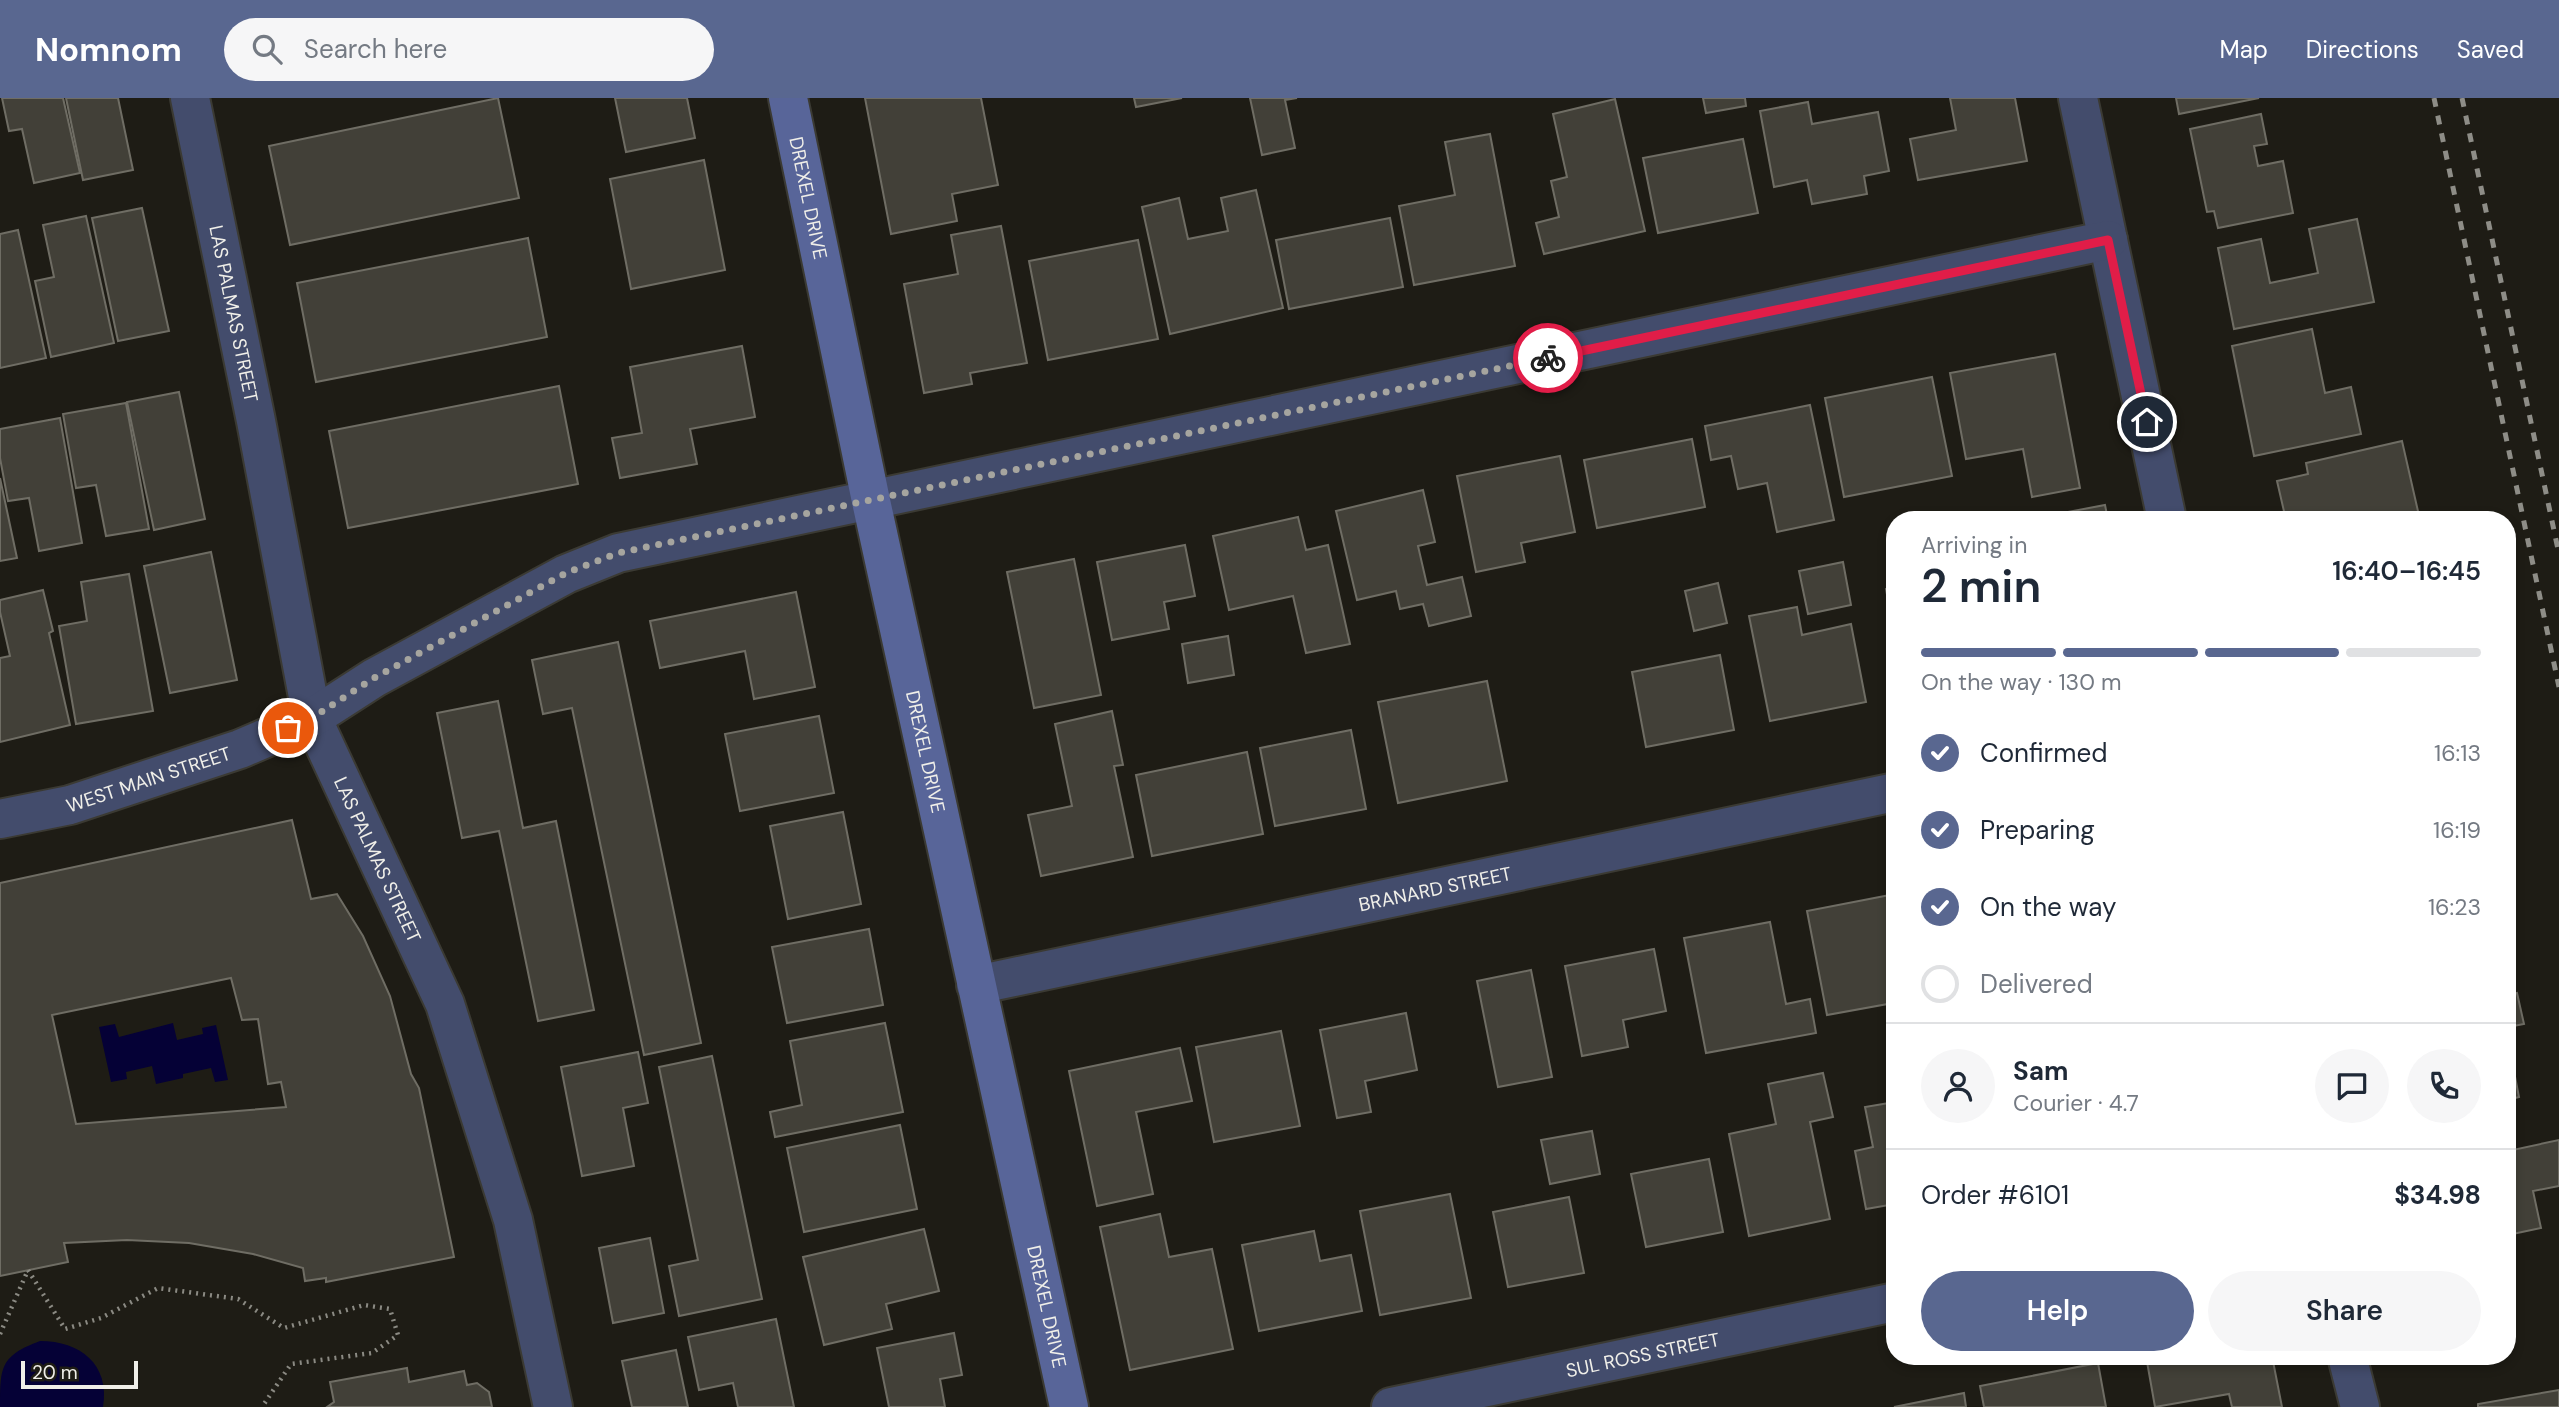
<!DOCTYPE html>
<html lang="en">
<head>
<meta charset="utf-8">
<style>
  body { margin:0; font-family:"DM Sans",sans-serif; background:#f6f6f7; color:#1f2937; height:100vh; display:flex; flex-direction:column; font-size:26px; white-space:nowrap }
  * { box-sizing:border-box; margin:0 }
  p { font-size:23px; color:#747a83 }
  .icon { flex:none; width:38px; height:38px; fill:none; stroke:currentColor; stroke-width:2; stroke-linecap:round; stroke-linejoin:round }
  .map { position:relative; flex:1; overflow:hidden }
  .details { position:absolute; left:1886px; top:413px; width:630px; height:854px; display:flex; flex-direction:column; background:#fff; border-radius:28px; box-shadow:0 4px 10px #0003 }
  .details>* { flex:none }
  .scale { position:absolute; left:21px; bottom:18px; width:117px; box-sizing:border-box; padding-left:7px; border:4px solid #f0efe9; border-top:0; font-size:19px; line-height:24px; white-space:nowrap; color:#f0efe9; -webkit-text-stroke:5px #1e1c15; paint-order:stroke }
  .pin { position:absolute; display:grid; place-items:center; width:60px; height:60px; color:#fff; margin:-30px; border:4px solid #fff; border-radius:50%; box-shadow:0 2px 7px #0007 }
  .courier { position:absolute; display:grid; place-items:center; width:70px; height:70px; margin:-35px; border:5px solid #e11d48; border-radius:50%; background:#fff; color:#222; box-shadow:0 2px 9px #0007 }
  .headline em { font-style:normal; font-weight:600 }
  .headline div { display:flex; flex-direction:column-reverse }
  .headline { display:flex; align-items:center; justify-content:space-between; height:119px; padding:0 35px }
  h1 { font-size:46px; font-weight:600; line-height:52px }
  .bar { display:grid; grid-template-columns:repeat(4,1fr); gap:10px 7px; align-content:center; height:84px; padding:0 35px }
  .bar i { height:9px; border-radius:5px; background:#e0e1e3 }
  .bar .on { background:#596790 }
  .bar p { grid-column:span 4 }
  .line { display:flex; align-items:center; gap:18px; padding:0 35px; border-top:2px solid #e0e1e3 }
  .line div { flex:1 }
  .round { display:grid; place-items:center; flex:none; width:74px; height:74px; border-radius:37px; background:#f6f6f7 }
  ol { padding:0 35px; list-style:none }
  li { display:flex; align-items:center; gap:21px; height:77px }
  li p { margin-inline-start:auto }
  li .icon { padding:7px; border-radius:50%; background:#596790; color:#fff; stroke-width:4 }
  li:last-child { color:#747a83 }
  li i { width:38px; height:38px; border:4px solid #e0e1e3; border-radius:50% }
  .cta { display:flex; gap:14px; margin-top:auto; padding:14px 35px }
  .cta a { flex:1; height:80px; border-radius:42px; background:#596790; color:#fff; font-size:28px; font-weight:600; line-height:80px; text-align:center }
  .cta a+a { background:#f6f6f7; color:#1f2937 }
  header { display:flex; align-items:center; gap:42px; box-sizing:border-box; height:98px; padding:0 35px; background:#596790; color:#fff }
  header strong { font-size:33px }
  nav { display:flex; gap:38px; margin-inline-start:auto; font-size:24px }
  .search { width:490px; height:63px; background:#f6f6f7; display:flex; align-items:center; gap:18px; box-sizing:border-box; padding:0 24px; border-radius:38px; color:#747a83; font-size:26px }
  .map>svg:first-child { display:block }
</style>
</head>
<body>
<header>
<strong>Nomnom</strong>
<div class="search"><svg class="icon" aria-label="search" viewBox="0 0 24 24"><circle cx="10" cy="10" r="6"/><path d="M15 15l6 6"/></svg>Search here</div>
<nav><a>Map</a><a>Directions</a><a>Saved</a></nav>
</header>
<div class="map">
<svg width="2559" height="1309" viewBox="0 0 2559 1309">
  <rect width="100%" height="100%" fill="#1e1c15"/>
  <g fill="#050136">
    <path d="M 173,925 L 177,942 L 203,936 L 202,930 L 216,927 L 228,982 L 215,984 L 211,970 L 183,976 L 183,980 L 156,986 L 152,968 L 126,974 L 127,981 L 111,984 L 99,929 L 115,926 L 119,939 Z"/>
    <path d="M 40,1243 C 80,1243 110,1266 103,1309 L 0,1309 C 0,1269 0,1258 40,1243 Z"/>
  </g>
  <g fill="#424038" stroke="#6f6d64" stroke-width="2" fill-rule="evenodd">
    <path d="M 2,0 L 63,0 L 80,75 L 34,85 L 22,31 L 9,33 Z"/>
    <path d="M 66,0 L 118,0 L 133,72 L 83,82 Z"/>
    <path d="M 498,0 L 519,100 L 290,147 L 269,48 Z"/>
    <path d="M 615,0 L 687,0 L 695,40 L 626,54 Z"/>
    <path d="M 865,0 L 981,0 L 998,87 L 952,96 L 957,123 L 891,136 Z"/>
    <path d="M 1134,0 L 1182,0 L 1136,9 Z"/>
    <path d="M 1250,0 L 1297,0 L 1285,2 L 1295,50 L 1262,57 Z"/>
    <path d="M 1703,0 L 1745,0 L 1746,8 L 1706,15 Z"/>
    <path d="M 1950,0 L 2015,0 L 2027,63 L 1918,82 L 1910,41 L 1956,32 Z"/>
    <path d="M 2176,0 L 2259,0 L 2179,16 Z"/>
    <path d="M 1615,1 L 1645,133 L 1544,156 L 1536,125 L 1559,119 L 1551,83 L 1567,79 L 1553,16 Z"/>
    <path d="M 1808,4 L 1812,26 L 1878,14 L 1889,73 L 1864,78 L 1867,96 L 1812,106 L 1807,82 L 1774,89 L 1760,13 Z"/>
    <path d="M 2261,16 L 2267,46 L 2254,48 L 2258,68 L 2283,63 L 2293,115 L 2218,130 L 2214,113 L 2207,114 L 2190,31 Z"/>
    <path d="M 1490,36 L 1515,168 L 1414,187 L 1399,108 L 1455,97 L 1445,44 Z"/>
    <path d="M 1743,41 L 1758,115 L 1658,135 L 1643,60 Z"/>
    <path d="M 704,62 L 725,172 L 631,191 L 610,81 Z"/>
    <path d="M 1256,92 L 1283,210 L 1170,236 L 1142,109 L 1179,100 L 1188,141 L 1228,133 L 1221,100 Z"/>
    <path d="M 142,110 L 169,233 L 118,243 L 92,120 Z"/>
    <path d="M 86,118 L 114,245 L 51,259 L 35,183 L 54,179 L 43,127 Z"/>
    <path d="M 1390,120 L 1403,189 L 1289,211 L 1276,142 Z"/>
    <path d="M 2357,121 L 2374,204 L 2234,231 L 2218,150 L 2261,141 L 2270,185 L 2318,175 L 2309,131 Z"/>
    <path d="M 1001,128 L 1027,265 L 970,275 L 972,286 L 924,295 L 904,186 L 958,176 L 951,137 Z"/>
    <path d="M 18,132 L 46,260 L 0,270 L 0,136 Z"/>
    <path d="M 528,140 L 547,239 L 316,284 L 297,185 Z"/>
    <path d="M 1138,142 L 1158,241 L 1048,262 L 1029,163 Z"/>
    <path d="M 2312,231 L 2325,295 L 2351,289 L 2361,336 L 2254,358 L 2232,248 Z"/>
    <path d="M 742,248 L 755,319 L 690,331 L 697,366 L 620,380 L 612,340 L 642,335 L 630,269 Z"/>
    <path d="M 2055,256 L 2080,390 L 2032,399 L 2023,351 L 1966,361 L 1950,275 Z"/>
    <path d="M 1932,279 L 1952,378 L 1844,399 L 1825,300 Z"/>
    <path d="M 559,288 L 578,386 L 348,430 L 329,333 Z"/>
    <path d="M 179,294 L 205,421 L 154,432 L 127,304 Z"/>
    <path d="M 126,305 L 149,431 L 106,438 L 96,387 L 76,390 L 63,316 Z"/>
    <path d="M 1810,307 L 1834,422 L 1777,434 L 1767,385 L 1738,391 L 1731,358 L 1711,362 L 1705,328 Z"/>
    <path d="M 60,320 L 82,445 L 39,453 L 29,400 L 8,403 L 0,360 L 0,331 Z"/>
    <path d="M 1692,341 L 1705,409 L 1597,430 L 1584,362 Z"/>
    <path d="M 2402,343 L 2420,422 L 2286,422 L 2277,383 L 2308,376 L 2306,365 Z"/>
    <path d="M 1560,358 L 1575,434 L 1521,445 L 1525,464 L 1476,474 L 1457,378 Z"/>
    <path d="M 0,380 L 17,460 L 0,463 Z"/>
    <path d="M 1423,392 L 1435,444 L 1418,448 L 1427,487 L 1462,479 L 1471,518 L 1429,528 L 1423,506 L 1400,511 L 1396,493 L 1357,502 L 1336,413 Z"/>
    <path d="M 2105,407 L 2108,422 L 2037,422 L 2036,420 Z"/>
    <path d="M 1298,419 L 1306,452 L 1328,447 L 1350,546 L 1306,555 L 1293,498 L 1229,512 L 1213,438 Z"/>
    <path d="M 1185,447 L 1195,498 L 1164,504 L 1169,531 L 1112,542 L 1097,464 Z"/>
    <path d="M 211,454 L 237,582 L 170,595 L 144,468 Z"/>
    <path d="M 1074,461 L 1101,597 L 1034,610 L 1007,474 Z"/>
    <path d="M 1843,464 L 1851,507 L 1808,516 L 1799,473 Z"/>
    <path d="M 129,476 L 153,613 L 76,626 L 59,528 L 87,523 L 81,484 Z"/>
    <path d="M 1718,485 L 1727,525 L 1694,533 L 1685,493 Z"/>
    <path d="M 1895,489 L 1895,543 L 1886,491 Z"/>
    <path d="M 43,492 L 53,533 L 49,535 L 70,627 L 0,644 L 0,560 L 10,558 L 0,514 L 0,502 Z"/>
    <path d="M 796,494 L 815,589 L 754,601 L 745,553 L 660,570 L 650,523 Z"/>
    <path d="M 1797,509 L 1802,537 L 1851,526 L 1866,604 L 1770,623 L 1749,518 Z"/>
    <path d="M 1228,538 L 1234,577 L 1188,585 L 1182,546 Z"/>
    <path d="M 618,544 L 701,945 L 644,957 L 572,610 L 543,616 L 532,562 Z"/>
    <path d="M 1720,557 L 1734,632 L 1646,649 L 1632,574 Z"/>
    <path d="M 1487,583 L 1507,683 L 1398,705 L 1378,604 Z"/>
    <path d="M 498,603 L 523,730 L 556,723 L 594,912 L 538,923 L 499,733 L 462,740 L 437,615 Z"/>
    <path d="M 1112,613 L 1123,667 L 1114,668 L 1133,759 L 1041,778 L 1028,717 L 1072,708 L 1055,626 Z"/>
    <path d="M 819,618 L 834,695 L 740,713 L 725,636 Z"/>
    <path d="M 1351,632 L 1366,711 L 1275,728 L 1260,650 Z"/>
    <path d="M 1247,654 L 1263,736 L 1152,758 L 1136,677 Z"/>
    <path d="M 843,714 L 861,806 L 788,821 L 770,728 Z"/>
    <path d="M 292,722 L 311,801 L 337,796 L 363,838 L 390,898 L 411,976 L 419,990 L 454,1159 L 326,1184 L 326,1180 L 305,1183 L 303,1170 L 253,1156 L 189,1145 L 127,1142 L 64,1145 L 68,1164 L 0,1178 L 0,785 ZM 231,880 L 242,922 L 258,921 L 268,986 L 281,984 L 286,1009 L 76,1026 L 52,917 Z"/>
    <path d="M 1895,796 L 1895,938 L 1894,939 L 1888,906 L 1827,917 L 1807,813 Z"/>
    <path d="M 1770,824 L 1786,906 L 1810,901 L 1816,935 L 1706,955 L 1684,840 Z"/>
    <path d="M 869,831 L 883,907 L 787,925 L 772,849 Z"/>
    <path d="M 1654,851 L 1666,913 L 1623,922 L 1628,949 L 1582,958 L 1565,868 Z"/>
    <path d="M 1531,872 L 1552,979 L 1498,989 L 1477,883 Z"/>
    <path d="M 2517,895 L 2524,926 L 2508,929 L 2508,897 Z"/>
    <path d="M 1406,915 L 1417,972 L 1365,983 L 1371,1014 L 1337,1020 L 1320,932 Z"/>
    <path d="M 885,925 L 903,1014 L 775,1039 L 770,1014 L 802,1007 L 790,943 Z"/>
    <path d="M 1281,933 L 1300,1028 L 1214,1044 L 1196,949 Z"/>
    <path d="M 2508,943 L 2519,999 L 2508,1002 Z"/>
    <path d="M 1180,950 L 1192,1003 L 1136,1014 L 1153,1096 L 1097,1108 L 1069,973 Z"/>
    <path d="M 638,954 L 648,1005 L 623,1010 L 634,1068 L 582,1078 L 561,969 Z"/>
    <path d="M 712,958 L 762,1201 L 679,1218 L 669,1168 L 698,1162 L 659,969 Z"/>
    <path d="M 1823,975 L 1833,1019 L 1810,1024 L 1830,1121 L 1749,1138 L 1729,1036 L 1776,1026 L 1768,986 Z"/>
    <path d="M 1895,1004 L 1895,1106 L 1866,1111 L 1855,1053 L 1873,1049 L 1865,1009 Z"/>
    <path d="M 900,1027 L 917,1111 L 804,1134 L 787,1050 Z"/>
    <path d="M 1592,1033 L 1600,1076 L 1550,1086 L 1541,1042 Z"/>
    <path d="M 2559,1042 L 2559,1088 L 2533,1093 L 2541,1130 L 2508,1137 L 2508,1053 Z"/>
    <path d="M 1709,1061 L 1723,1134 L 1646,1149 L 1631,1076 Z"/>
    <path d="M 1450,1096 L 1471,1200 L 1380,1217 L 1360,1113 Z"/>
    <path d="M 1569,1099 L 1584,1175 L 1508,1189 L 1493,1114 Z"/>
    <path d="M 1160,1116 L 1169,1159 L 1212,1151 L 1233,1251 L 1130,1272 L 1100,1129 Z"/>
    <path d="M 924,1131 L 939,1193 L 886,1206 L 892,1231 L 824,1247 L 803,1159 Z"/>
    <path d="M 1314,1133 L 1320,1163 L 1351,1157 L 1362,1213 L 1259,1233 L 1242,1147 Z"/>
    <path d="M 650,1140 L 664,1215 L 613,1225 L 599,1150 Z"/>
    <path d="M 776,1221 L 794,1309 L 738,1309 L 733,1285 L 699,1292 L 688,1239 Z"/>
    <path d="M 954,1235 L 962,1277 L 940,1281 L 945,1309 L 889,1309 L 877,1250 Z"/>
    <path d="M 676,1252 L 688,1309 L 632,1309 L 622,1263 Z"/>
    <path d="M 2146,1258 L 2272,1258 L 2282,1309 L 2232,1309 L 2229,1296 L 2155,1309 Z"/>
    <path d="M 2098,1265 L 2106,1309 L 1984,1309 L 1980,1288 Z"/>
    <path d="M 407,1270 L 409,1284 L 464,1273 L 467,1287 L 477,1285 L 489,1294 L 492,1309 L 327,1309 L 334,1304 L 330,1284 Z"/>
    <path d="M 2559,1292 L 2559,1309 L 2478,1309 L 2478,1306 Z"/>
    <path d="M 1964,1295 L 1966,1309 L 1894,1309 Z"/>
  </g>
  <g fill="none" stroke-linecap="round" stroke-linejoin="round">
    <g stroke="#3b3a33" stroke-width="42">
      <g id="street">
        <path id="s1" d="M 190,0 L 256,323 L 312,620 L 445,906 L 513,1122 L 553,1309"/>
        <path d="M 2078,0 L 2167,422"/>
        <path id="s2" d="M 0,721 L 70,707 L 240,651 L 312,620 L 374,580 L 566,476 L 618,455 L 2108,142"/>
        <path id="s3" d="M 976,887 L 1895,694"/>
        <path d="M 2347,1258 L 2360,1309"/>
        <path id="s4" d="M 1391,1309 L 1895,1204"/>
      </g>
    </g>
    <g stroke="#3b3a33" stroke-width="42">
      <g id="secondary">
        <path id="s5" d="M 788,0 L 871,403 L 1069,1309"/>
      </g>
    </g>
    <path stroke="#8b8a83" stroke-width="4.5" stroke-dasharray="2 5" stroke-linecap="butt" d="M 0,1236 L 28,1172 L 65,1231 L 101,1220 L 158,1190 L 238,1201 L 284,1230 L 364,1207 L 390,1211 L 398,1237 L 372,1255 L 291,1266 L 262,1309"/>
    <use href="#street" stroke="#434c6c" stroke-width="38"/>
    <use href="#secondary" stroke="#586599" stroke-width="38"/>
    <g stroke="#8e8d87" stroke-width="5" stroke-dasharray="9 9" stroke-linecap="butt">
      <path d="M 2434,0 L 2559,589"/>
      <path d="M 2462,0 L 2559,456"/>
    </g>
  </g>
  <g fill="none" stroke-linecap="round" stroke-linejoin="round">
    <path stroke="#a6a59f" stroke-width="7" stroke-dasharray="0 12.6" d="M 288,630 L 312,620 L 374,580 L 566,475 L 618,455 L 1548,260"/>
    <path stroke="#e11d48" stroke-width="9" d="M 1548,260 L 2108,142 L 2147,324"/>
  </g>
  <g text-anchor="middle" stroke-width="6" stroke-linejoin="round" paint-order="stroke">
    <g font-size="19" fill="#f0efe9" stroke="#1e1c15">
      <text dy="7" stroke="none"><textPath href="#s5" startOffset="102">DREXEL DRIVE</textPath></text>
      <text dy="7" stroke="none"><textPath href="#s1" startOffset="220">LAS PALMAS STREET</textPath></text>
      <text dy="7" stroke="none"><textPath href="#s5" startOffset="668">DREXEL DRIVE</textPath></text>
      <text dy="7" stroke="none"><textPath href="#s2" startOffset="154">WEST MAIN STREET</textPath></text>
      <text dy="7" stroke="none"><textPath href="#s1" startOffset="788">LAS PALMAS STREET</textPath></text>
      <text dy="7" stroke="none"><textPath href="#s3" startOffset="469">BRANARD STREET</textPath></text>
      <text dy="7" stroke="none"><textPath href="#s5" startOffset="1236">DREXEL DRIVE</textPath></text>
      <text dy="7" stroke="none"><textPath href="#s4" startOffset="257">SUL ROSS STREET</textPath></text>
    </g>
  </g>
</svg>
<div class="scale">20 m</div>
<div class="pin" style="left:288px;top:630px;background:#ea580c"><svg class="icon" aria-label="bag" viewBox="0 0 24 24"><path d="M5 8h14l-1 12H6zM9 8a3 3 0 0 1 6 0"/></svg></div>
<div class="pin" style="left:2147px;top:324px;background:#1f2937"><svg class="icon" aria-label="home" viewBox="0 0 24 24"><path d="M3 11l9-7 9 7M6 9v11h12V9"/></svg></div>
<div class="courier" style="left:1548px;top:260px"><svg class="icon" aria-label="bike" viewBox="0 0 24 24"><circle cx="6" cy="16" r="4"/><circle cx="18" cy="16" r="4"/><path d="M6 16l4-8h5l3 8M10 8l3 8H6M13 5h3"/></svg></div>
<section class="details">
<div class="headline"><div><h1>2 min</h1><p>Arriving in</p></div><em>16:40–16:45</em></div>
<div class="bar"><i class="on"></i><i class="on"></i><i class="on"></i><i></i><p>On the way · 130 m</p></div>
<ol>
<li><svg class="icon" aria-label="check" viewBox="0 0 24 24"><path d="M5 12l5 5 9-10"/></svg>Confirmed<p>16:13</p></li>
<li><svg class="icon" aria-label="check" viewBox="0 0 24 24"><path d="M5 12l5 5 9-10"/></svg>Preparing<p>16:19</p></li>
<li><svg class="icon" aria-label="check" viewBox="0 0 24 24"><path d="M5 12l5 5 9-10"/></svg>On the way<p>16:23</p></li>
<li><i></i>Delivered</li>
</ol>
<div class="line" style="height:126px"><a class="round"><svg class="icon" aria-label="person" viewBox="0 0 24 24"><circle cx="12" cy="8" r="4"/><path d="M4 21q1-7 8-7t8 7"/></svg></a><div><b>Sam</b><p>Courier · 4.7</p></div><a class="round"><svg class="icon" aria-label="chat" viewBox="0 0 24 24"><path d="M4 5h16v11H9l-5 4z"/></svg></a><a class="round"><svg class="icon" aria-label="phone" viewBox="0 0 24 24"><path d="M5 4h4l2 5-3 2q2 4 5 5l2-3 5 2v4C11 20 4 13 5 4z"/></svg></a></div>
<div class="line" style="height:91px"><div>Order #6101</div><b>$34.98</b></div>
<div class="cta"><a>Help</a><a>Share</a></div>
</section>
</div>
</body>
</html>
